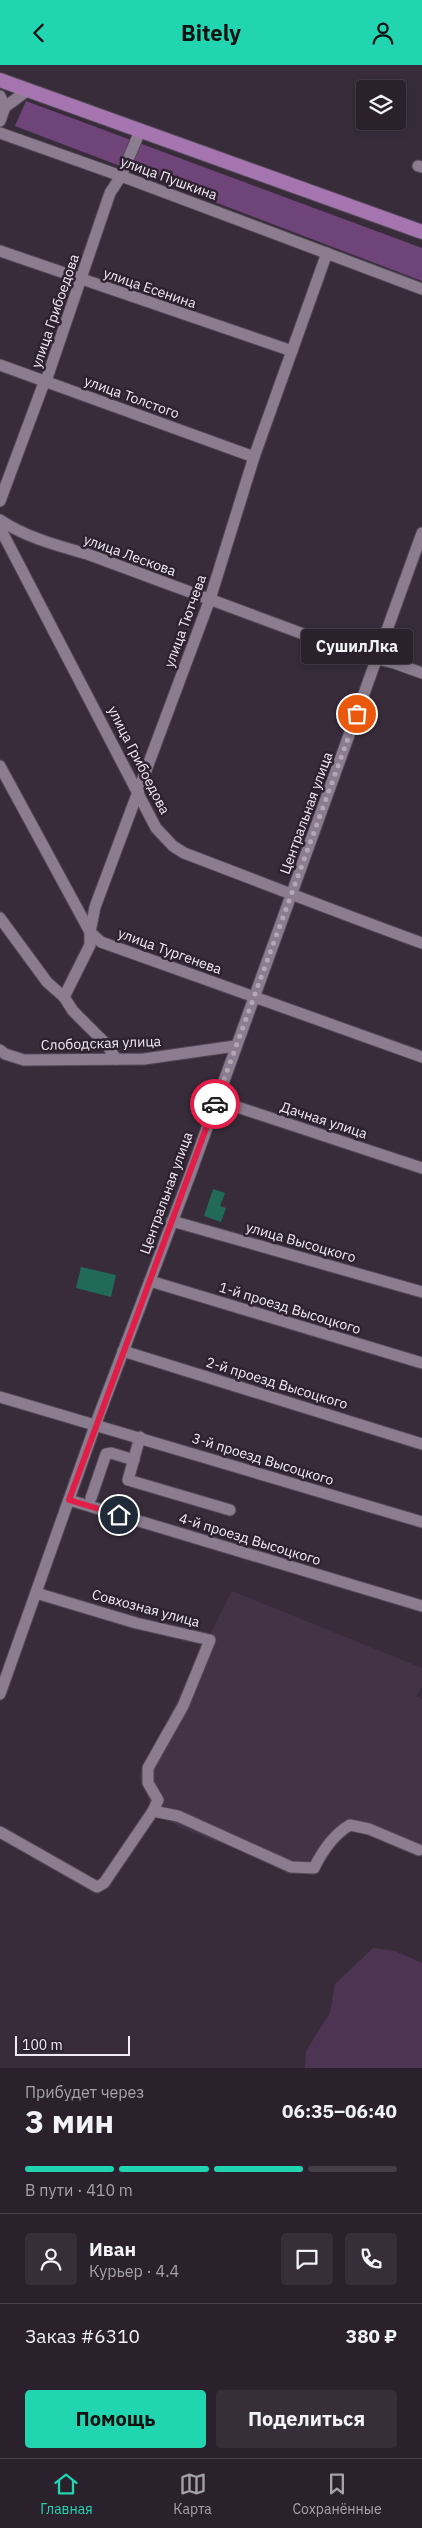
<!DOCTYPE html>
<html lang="ru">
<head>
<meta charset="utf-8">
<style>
  body { margin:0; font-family:"IBM Plex Sans",sans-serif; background:#362e38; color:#f1f3f6; height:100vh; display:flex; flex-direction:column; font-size:19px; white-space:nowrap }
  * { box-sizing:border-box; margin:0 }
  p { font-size:16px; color:#a5a3a9 }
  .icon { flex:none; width:28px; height:28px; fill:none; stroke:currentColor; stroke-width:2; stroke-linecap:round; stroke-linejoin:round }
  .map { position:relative; height:2003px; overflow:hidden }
  .sheet { display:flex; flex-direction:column; background:#2a212c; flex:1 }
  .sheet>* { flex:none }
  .buttons { position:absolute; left:356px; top:15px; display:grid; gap:10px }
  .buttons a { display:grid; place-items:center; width:50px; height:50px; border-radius:5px; background:#2a212c; box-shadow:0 2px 8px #0003,0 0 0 1px #463e48; font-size:25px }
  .scale { position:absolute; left:15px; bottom:12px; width:115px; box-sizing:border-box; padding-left:5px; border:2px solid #f3ebf5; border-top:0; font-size:14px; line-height:18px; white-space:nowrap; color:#f3ebf5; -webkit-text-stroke:4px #2e2231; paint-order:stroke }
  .pin { position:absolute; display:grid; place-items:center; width:42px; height:42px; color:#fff; margin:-21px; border:2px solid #fff; border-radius:50%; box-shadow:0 1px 5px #0007 }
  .courier { position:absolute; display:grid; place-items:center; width:50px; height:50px; margin:-25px; border:4px solid #e11d48; border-radius:50%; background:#fff; color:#222; box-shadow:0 1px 6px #0007 }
  .bubble { position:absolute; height:35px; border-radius:5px; background:#2a212c; box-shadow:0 2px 8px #0003,0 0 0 1px #463e48; font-size:16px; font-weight:700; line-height:35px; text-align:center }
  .head em { font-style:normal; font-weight:700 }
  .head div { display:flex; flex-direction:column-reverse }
  .head { display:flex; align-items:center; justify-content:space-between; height:85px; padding:0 25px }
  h1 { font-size:32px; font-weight:700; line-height:38px }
  .bar { display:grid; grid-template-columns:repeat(4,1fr); gap:8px 5px; align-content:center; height:60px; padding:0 25px }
  .bar i { height:6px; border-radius:4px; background:#463e48 }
  .bar .current { background:#20d5b0 }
  .bar p { grid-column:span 4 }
  .line { display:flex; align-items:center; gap:12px; padding:0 25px; border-top:1px solid #463e48 }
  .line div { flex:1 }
  .round { display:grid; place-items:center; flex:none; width:52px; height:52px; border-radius:5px; background:#362e38 }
  .action { display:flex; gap:10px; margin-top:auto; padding:10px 25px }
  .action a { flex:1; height:58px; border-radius:5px; background:#20d5b0; color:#111; font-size:20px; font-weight:700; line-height:58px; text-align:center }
  .action a+a { background:#362e38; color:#f1f3f6 }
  header { display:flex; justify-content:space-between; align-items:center; height:65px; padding:0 25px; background:#20d5b0; color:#111; font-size:22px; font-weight:700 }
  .tabs { display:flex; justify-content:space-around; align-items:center; height:70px; border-top:1px solid #463e48; background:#2a212c; font-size:14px; color:#a5a3a9 }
  .tabs a { display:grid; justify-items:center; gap:2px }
  .tabs .current { color:#20d5b0 }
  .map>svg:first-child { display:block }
</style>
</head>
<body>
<header><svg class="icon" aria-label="back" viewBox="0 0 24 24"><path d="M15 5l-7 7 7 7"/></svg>Bitely<svg class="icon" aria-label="person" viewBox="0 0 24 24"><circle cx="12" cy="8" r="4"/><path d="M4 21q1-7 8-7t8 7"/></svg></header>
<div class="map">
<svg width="422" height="2003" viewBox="0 0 422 2003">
  <rect width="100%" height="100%" fill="#382c3b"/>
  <path fill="#433347" d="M 232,1526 L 422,1603 L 422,1622 L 416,1631 L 422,1634 L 422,1789 L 349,1763 L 314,1803 L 296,1806 L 191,1767 L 154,1749 L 139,1711 Z"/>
  <path fill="#4c3452" d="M 373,1883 L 395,1886 L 422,1898 L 422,2003 L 305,2003 L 306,1986 L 330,1948 L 335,1919 Z"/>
  <path fill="#6f4479" d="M 26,36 L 422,183 L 422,216 L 15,61 Z"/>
  <g fill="#216a59">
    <path d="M 213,1124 L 225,1128 L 220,1141 L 226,1143 L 221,1157 L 204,1151 Z"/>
    <path d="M 81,1202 L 116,1210 L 111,1232 L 76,1223 Z"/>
  </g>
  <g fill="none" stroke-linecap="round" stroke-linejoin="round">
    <g stroke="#524855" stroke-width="13">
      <g id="minor">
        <path d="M 0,31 L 5,42 L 0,56"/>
        <path d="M 5,42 L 28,25"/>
        <path d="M 0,68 L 121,111 L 422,224"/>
        <path d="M 418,101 L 422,102"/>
        <path d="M 0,186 L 292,286"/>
        <path d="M 0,300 L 254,392"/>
        <path d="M 0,436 L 42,323 L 46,316 L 110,128 L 121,111 L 140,66"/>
        <path d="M 0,455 C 27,473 59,481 90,490 L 360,590 L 394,598 L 422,608"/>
        <path d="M 0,463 L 156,763 L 173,781 L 184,788 C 263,818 342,849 422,878"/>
        <path d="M 0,701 L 90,867 L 101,877 L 422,992"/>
        <path d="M 0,853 L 47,917 L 64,932 L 73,946 L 107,980 L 116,994"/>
        <path d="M 64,932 L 90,880 L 90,867 L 95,842 L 210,534 L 254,392 L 327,188"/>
        <path d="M 0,985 L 5,989 L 24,995 L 144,994 L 235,981"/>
        <path d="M 216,1035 L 422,1103"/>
        <path d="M 172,1156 L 422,1227"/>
        <path d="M 150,1216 L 422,1298"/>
        <path d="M 123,1286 L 422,1379"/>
        <path d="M 0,1332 L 422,1457"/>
        <path d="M 140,1372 L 128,1415 L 230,1445"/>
        <path d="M 91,1433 L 106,1389 L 111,1388 L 134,1395"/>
        <path d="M 69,1435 L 422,1541"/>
        <path d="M 36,1528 L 136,1558 L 210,1575 L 183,1641 L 148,1703 L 148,1718 L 158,1735 L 153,1746"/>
        <path d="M 0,1629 L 96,1358 L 190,1110 L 422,468"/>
        <path d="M 0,1767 L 97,1822 L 104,1818 L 153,1746 L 178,1751 L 291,1802 L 314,1803 C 322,1787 334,1769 350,1760 L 369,1764 L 419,1785"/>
      </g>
    </g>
    <g stroke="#524855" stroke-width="16">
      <path id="major" d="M 0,15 L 422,167"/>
    </g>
    <use href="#minor" stroke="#8b7d8f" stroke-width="11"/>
    <use href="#major" stroke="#a575b0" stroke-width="14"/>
  </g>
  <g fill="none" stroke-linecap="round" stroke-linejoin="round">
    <path stroke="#b2a8b4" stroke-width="5" stroke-dasharray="0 9" d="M 215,1039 L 357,649"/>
    <path stroke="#e11d48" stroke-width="6" d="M 119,1450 L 69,1435 L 215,1039"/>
  </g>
  <g text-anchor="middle" stroke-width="5" stroke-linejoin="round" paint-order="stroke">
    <g font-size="14" fill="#f3ebf5" stroke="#2e2231">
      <text transform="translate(169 113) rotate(20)" y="5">улица Пушкина</text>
      <text transform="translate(150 223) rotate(19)" y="5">улица Есенина</text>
      <text transform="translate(55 246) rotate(-71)" y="5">улица Грибоедова</text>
      <text transform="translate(132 332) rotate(20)" y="5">улица Толстого</text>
      <text transform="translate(130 490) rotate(20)" y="5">улица Лескова</text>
      <text transform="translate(185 556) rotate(-70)" y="5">улица Тютчева</text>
      <text transform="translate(139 695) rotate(63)" y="5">улица Грибоедова</text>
      <text transform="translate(306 748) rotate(-70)" y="5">Центральная улица</text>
      <text transform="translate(170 886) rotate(20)" y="5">улица Тургенева</text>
      <text transform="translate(101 978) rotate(-2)" y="5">Слободская улица</text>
      <text transform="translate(324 1055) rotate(18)" y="5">Дачная улица</text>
      <text transform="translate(166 1128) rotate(-70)" y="5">Центральная улица</text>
      <text transform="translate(301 1177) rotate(16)" y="5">улица Высоцкого</text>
      <text transform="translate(290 1243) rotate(17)" y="5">1-й проезд Высоцкого</text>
      <text transform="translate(277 1318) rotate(17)" y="5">2-й проезд Высоцкого</text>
      <text transform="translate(263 1394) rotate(17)" y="5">3-й проезд Высоцкого</text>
      <text transform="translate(250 1474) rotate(17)" y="5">4-й проезд Высоцкого</text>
      <text transform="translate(146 1543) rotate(15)" y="5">Совхозная улица</text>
    </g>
  </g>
</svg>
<div class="buttons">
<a><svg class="icon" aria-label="layers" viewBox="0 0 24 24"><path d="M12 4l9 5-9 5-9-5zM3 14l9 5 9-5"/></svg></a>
</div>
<div class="scale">100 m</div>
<div class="pin" style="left:357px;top:649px;background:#ea580c"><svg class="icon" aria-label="bag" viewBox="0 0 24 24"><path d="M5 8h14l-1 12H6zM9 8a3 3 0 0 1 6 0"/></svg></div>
<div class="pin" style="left:119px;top:1450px;background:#1f2937"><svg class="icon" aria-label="home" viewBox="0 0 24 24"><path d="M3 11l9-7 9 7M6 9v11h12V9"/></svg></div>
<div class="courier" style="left:215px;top:1039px"><svg class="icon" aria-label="car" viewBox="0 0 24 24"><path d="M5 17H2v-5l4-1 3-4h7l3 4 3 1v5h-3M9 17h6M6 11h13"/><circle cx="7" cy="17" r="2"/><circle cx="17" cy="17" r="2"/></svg></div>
<div class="bubble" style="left:301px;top:564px;width:112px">СушилЛка</div>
</div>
<section class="sheet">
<div class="head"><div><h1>3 мин</h1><p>Прибудет через</p></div><em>06:35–06:40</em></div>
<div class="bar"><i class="current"></i><i class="current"></i><i class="current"></i><i></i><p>В пути · 410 m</p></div>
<div class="line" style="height:90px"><a class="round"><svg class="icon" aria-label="person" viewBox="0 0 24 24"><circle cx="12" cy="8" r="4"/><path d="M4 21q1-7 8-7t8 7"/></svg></a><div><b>Иван</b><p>Курьер · 4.4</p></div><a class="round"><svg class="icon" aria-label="chat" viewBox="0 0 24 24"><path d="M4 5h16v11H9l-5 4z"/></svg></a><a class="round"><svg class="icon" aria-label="phone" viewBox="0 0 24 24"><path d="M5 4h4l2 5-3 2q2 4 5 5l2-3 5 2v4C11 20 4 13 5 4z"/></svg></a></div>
<div class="line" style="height:65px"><div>Заказ #6310</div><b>380 ₽</b></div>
<div class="action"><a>Помощь</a><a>Поделиться</a></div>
</section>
<nav class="tabs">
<a class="current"><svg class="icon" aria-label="home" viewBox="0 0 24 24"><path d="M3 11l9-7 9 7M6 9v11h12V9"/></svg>Главная</a>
<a><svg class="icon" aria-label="map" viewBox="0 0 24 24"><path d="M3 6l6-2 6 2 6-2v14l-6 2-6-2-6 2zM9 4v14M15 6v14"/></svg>Карта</a>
<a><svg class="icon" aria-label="saved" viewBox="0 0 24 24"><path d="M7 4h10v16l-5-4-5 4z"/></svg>Сохранённые</a>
</nav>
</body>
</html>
